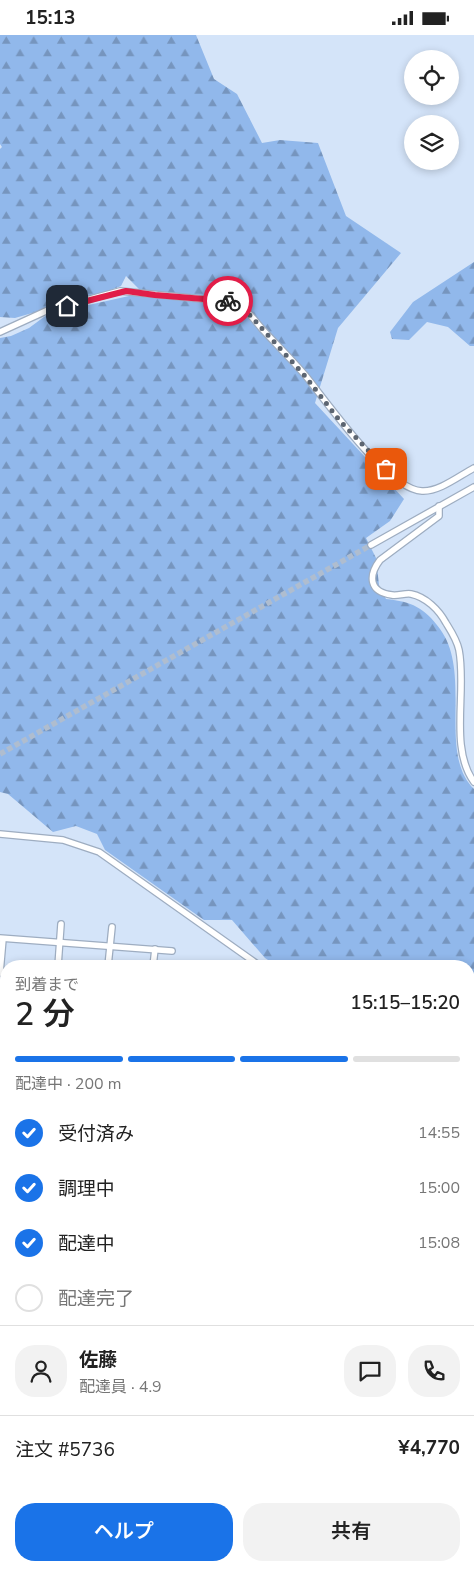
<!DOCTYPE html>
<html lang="ja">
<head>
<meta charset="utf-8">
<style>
  body { margin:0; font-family:"Nunito Sans","Noto Sans JP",sans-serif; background:#f2f2f2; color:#222; height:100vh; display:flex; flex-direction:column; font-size:19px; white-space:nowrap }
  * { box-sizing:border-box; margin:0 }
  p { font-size:16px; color:#767676 }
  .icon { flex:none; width:28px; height:28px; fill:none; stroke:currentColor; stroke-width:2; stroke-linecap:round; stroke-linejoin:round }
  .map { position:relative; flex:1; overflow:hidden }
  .panel { position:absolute; left:0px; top:925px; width:475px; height:611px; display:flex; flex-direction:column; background:#fff; border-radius:20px 20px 0 0; box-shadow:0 2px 8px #0003 }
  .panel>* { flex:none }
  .buttons { position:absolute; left:404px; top:15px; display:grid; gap:10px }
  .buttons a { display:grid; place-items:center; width:55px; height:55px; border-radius:50%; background:#fff; box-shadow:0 2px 8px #0003; font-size:25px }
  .pin { position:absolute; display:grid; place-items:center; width:42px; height:42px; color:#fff; margin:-21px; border-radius:10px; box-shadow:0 2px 8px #0006 }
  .courier { position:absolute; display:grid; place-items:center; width:50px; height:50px; margin:-25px; border:4px solid #e11d48; border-radius:50%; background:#fff; color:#222; box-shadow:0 1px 6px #0007 }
  .headline em { font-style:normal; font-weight:600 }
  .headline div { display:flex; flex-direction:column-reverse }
  .headline { display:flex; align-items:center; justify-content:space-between; height:85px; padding:0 15px }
  h1 { font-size:32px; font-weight:600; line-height:38px }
  .bar { display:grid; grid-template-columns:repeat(4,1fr); gap:8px 5px; align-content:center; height:60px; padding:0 15px }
  .bar i { height:6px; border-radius:4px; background:#e0e0e0 }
  .bar .current { background:#1a73e8 }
  .bar p { grid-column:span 4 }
  .line { display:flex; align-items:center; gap:12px; padding:0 15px; border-top:1px solid #e0e0e0 }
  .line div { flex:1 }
  .round { display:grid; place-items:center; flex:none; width:52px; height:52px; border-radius:20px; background:#f2f2f2 }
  ol { padding:0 15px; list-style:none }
  li { display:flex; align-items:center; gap:15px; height:55px }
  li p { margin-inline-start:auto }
  li .icon { padding:5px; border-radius:50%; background:#1a73e8; color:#fff; stroke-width:4 }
  li:last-child { color:#767676 }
  li i { width:28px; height:28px; border:2px solid #e0e0e0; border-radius:50% }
  .button { display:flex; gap:10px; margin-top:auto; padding:10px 15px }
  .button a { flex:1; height:58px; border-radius:20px; background:#1a73e8; color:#fff; font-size:20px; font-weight:600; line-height:58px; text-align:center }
  .button a+a { background:#f2f2f2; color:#222 }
  .status { display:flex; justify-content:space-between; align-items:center; height:35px; padding:0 25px; background:#fff; direction:ltr }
  .status svg { height:14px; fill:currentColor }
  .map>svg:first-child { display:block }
</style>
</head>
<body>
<div class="status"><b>15:13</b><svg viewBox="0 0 49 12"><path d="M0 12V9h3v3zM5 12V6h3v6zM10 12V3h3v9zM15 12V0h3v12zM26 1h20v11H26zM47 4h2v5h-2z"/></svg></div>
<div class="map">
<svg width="474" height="1536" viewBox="0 0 474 1536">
  <defs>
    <pattern id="grass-dots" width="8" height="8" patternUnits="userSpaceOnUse" patternTransform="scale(1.25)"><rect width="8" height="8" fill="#b3cef1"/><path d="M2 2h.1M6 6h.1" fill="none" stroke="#99b1cf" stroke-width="1.8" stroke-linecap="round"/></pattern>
    <pattern id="forest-firs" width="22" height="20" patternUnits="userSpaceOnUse" patternTransform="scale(1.25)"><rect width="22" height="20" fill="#91b8eb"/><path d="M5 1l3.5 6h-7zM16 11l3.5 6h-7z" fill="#7695be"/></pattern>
  </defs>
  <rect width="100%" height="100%" fill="#d4e4f9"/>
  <path fill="url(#grass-dots)" d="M 474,1364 L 474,1421 L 469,1423 L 469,1365 Z"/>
  <g fill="url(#forest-firs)">
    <path d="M 0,0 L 196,0 L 214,44 L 237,59 L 262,108 L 280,105 L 318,108 L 346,181 L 401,218 L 338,293 L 315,368 L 404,464 L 390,486 L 366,503 L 376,523 L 379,550 L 386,564 C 412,567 424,572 440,594 C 473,639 437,718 474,754 L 474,1140 L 471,1145 L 474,1157 L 474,1191 L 471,1191 L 474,1212 L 474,1267 L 469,1266 L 469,931 L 277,931 L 265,923 L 232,885 L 204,885 L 105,815 L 97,799 L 76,791 L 53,797 L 8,759 L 0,757 L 0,303 L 11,301 L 29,293 L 48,279 L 129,261 L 143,261 L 141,256 L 126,241 L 121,251 L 108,256 L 15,283 L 0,282 L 0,114 L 2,112 L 0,109 Z"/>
    <path d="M 474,227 L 474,311 L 470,311 L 448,292 L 427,287 L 409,305 L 392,304 L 390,297 L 413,267 Z"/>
    <path d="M 474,1453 L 474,1536 L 463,1536 L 460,1530 L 469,1530 L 469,1467 Z"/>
    <path d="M 367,1530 L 420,1530 L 418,1536 L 371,1536 Z"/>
  </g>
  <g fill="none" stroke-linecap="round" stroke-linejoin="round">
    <g stroke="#6d92c4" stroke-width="2">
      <path d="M 469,1436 L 474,1434"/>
      <path d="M 415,1536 L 415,1530"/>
    </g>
    <path stroke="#afbdcf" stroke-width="5.5" stroke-dasharray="5.5 3" stroke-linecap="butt" d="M 0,719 L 371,510"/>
    <g stroke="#9eadc1" stroke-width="8">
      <g id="minor">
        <path d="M 0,297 L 46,276 L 120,256 L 233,267 C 246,272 254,285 263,295 C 277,310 292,325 305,340 C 327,367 388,455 422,456 C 439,457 459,441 474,433"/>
        <path d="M 439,471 L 439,481 L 380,525 C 368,541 369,557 392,560 C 398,561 405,558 411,559 C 426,562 439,575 446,588 C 451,596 457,605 459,615 C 467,656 449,713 474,747"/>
        <path d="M 371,510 L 474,452"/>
        <path d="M 0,799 L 63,805 L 99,817 L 260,931"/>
        <path d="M 0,903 L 172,916"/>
        <path d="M 58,931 L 61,889"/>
        <path d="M 108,931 L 112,892"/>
        <path d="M 153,931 L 155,914"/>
        <path d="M 0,938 L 3,904"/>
        <path d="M 0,1004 L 6,1005"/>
        <path d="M 0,1037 L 6,1037"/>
        <path d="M 0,1068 L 6,1068"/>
        <path d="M 0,1230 L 6,1231"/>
        <path d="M 0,1321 L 6,1322"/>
        <path d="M 469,1328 L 474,1344"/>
        <path d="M 0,1362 L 6,1362"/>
        <path d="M 0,1398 L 6,1399"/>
        <path d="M 0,1437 L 6,1437"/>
        <path d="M 0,1493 L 6,1494"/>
        <path d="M 469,1498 L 474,1478"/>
        <path d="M 0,1527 L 6,1527"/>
        <path d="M 37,1530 L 90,1534 L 91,1530"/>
        <path d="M 465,1530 L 465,1536"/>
        <path d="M 158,1536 L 159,1530"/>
        <path d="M 215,1536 L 215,1530"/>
        <path d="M 335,1536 L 336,1530"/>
      </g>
    </g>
    <g stroke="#9eadc1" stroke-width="9">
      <path id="tertiary" d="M 0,1483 L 6,1477"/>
    </g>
    <g stroke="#fff" stroke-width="11">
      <g id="primary">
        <path d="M 0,1106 L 6,1106"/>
        <path d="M 469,1271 L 474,1271"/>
      </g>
    </g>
    <use href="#minor" stroke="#fff" stroke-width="5.5"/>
    <use href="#tertiary" stroke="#fff" stroke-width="7"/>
    <use href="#primary" stroke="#9bc0f0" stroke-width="9"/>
  </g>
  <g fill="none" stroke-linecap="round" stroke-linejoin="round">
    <path stroke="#5c6571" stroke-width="5" stroke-dasharray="0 9" d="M 228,266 L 239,269 L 248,278 L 305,341 L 340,386 L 386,434"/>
    <path stroke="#e11d48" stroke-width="6" d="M 67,271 L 126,256 L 155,260 L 228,266"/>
  </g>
</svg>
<div class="buttons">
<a><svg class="icon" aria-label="locate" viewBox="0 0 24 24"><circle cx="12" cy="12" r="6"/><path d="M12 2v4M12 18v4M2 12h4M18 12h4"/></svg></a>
<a><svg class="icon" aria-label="layers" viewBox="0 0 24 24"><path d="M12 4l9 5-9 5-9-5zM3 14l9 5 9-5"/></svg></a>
</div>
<div class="pin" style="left:386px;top:434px;background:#ea580c"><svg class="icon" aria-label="bag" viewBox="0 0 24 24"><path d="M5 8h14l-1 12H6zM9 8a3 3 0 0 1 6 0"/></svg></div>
<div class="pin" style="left:67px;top:271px;background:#1f2937"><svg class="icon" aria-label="home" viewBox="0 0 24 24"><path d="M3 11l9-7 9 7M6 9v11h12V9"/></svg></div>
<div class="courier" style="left:228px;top:266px"><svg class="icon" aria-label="bike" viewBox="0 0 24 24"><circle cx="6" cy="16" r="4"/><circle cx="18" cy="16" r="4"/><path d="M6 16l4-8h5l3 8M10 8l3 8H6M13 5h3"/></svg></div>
<section class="panel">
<div class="headline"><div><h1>2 分</h1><p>到着まで</p></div><em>15:15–15:20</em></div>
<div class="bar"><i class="current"></i><i class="current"></i><i class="current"></i><i></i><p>配達中 · 200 m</p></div>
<ol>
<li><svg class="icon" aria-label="check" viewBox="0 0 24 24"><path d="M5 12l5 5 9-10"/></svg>受付済み<p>14:55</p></li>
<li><svg class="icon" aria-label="check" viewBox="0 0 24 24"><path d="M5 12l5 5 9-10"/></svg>調理中<p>15:00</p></li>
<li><svg class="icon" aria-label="check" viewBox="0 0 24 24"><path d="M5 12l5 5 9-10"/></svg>配達中<p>15:08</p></li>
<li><i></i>配達完了</li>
</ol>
<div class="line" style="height:90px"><a class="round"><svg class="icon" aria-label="person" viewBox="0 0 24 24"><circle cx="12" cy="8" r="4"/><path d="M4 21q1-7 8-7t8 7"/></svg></a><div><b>佐藤</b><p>配達員 · 4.9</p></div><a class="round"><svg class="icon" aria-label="chat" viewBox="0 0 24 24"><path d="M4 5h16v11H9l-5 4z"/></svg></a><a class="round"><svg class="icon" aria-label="phone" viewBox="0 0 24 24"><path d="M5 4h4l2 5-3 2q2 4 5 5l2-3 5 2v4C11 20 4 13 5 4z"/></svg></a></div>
<div class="line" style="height:65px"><div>注文 #5736</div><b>¥4,770</b></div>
<div class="button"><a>ヘルプ</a><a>共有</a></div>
</section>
</div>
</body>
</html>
